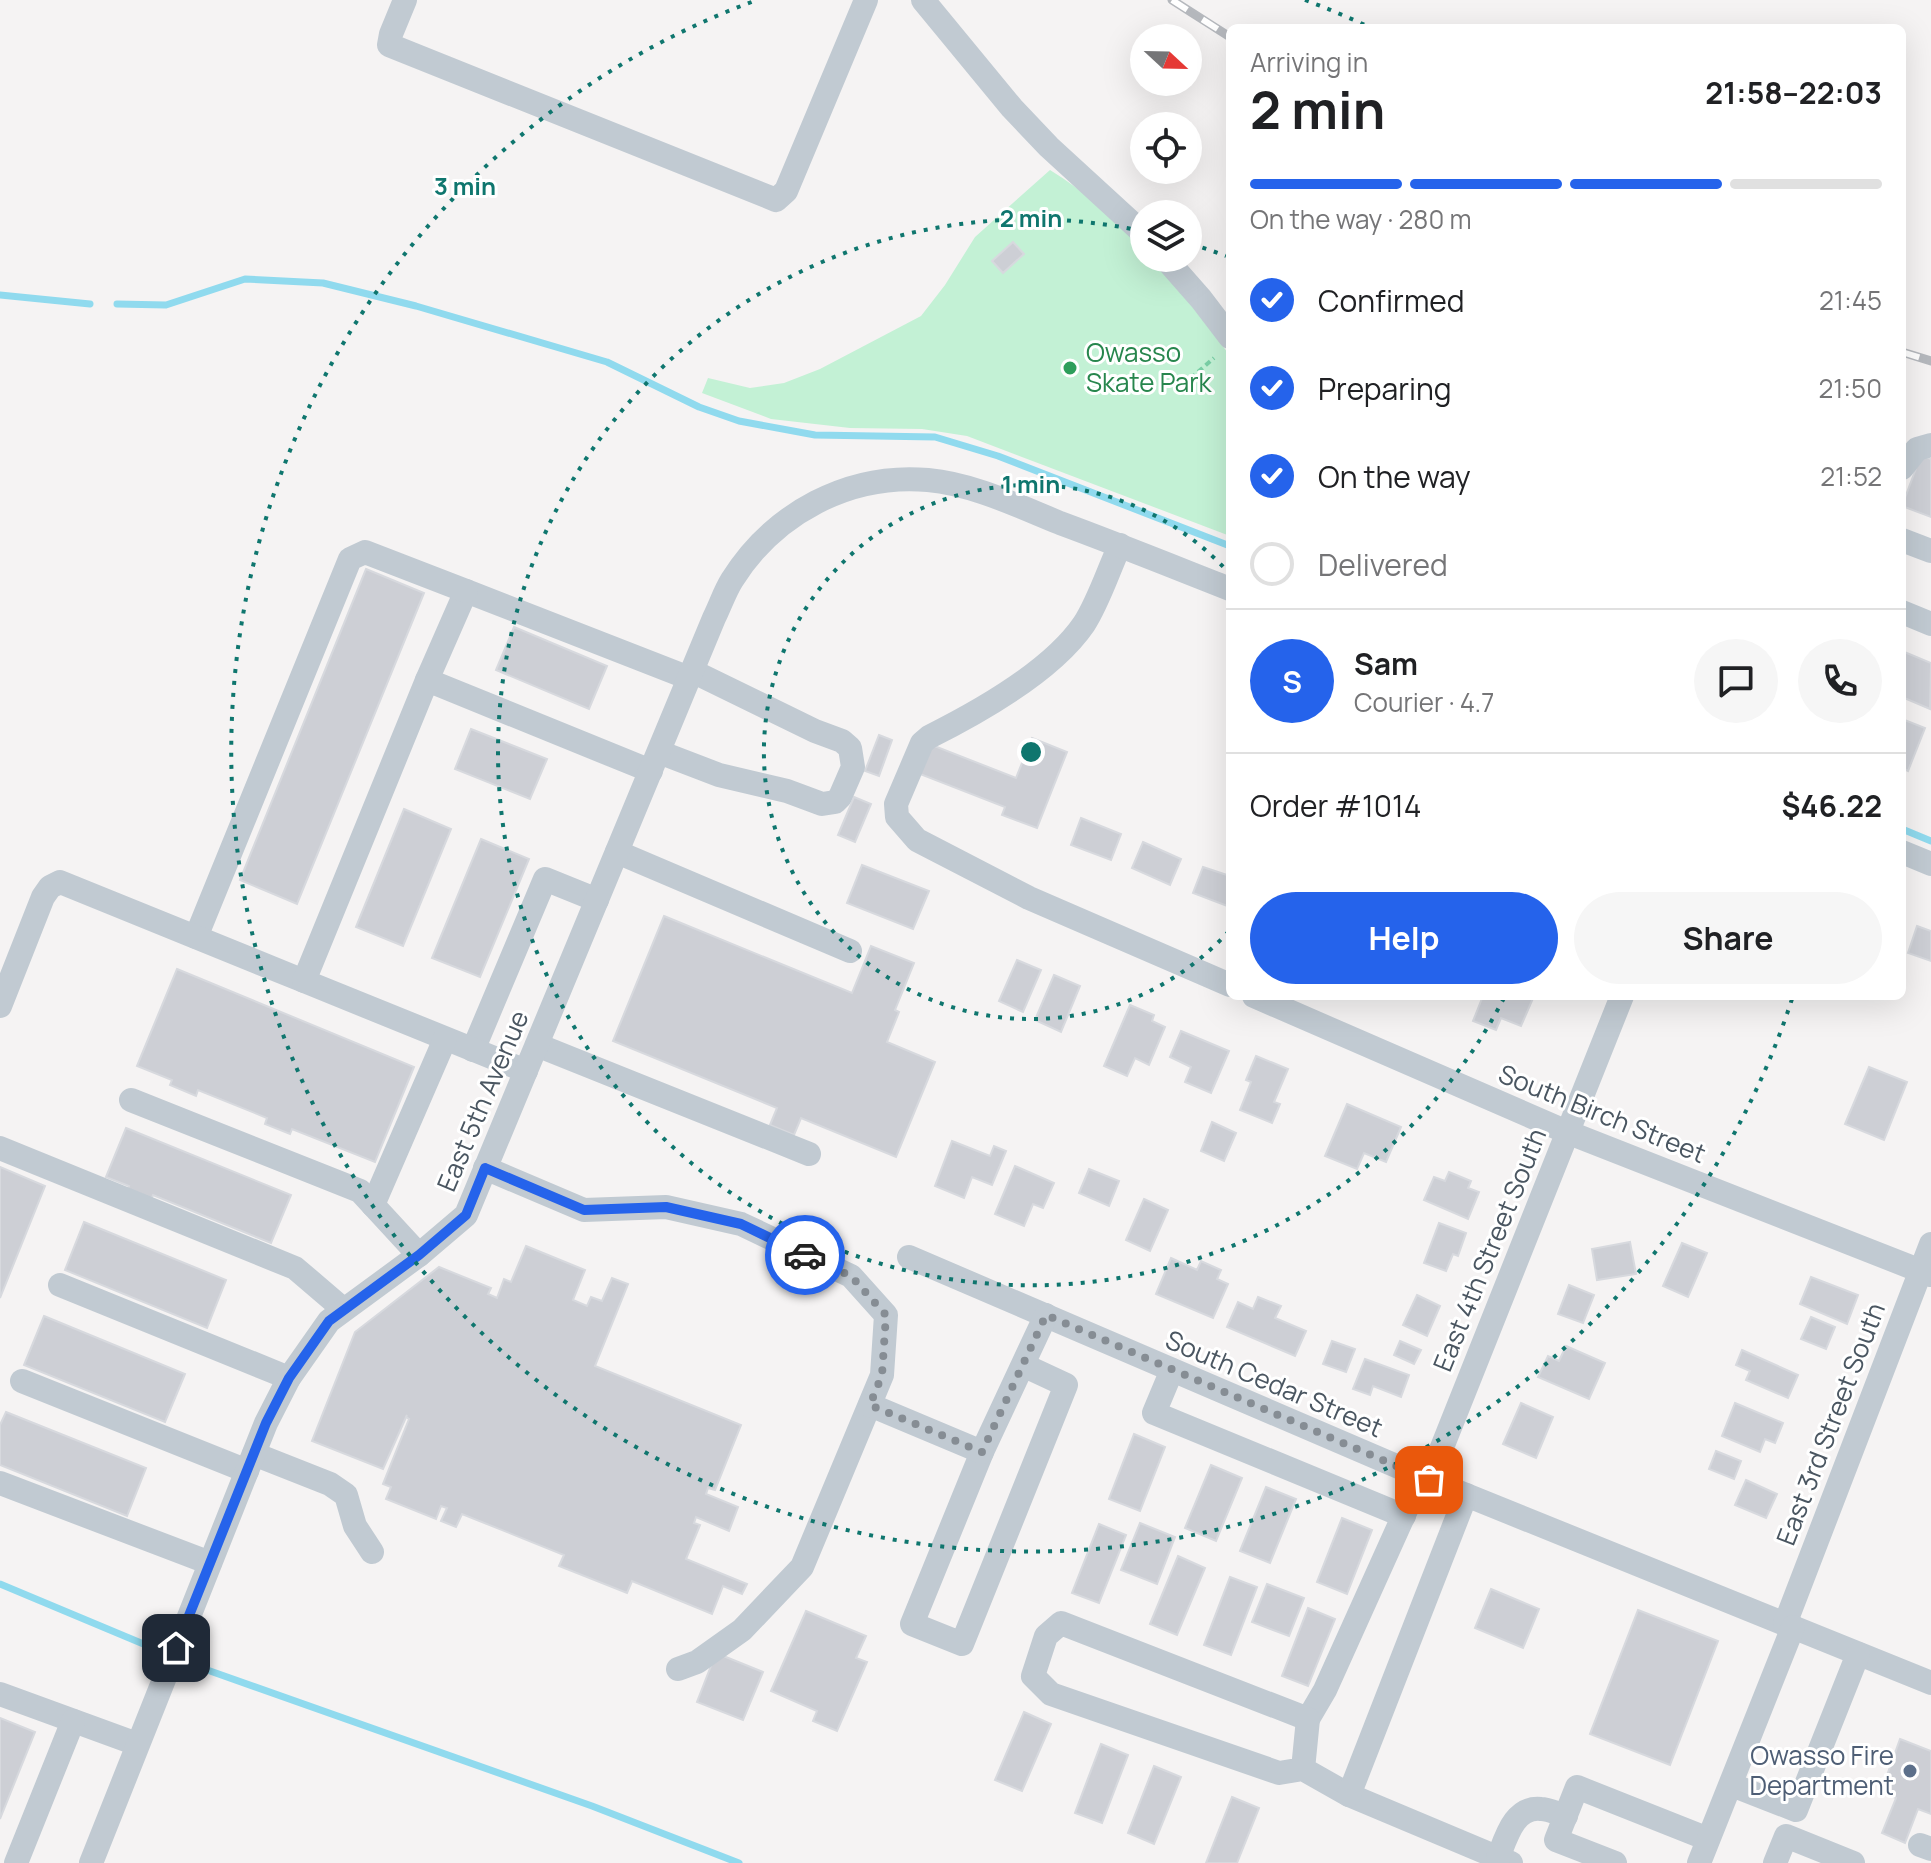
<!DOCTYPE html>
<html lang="en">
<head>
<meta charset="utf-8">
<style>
  body { margin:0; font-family:Manrope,sans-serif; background:#f6f6f6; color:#202124; height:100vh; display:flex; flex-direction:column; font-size:30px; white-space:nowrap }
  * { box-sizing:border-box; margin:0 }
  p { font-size:26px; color:#757577 }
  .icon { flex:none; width:44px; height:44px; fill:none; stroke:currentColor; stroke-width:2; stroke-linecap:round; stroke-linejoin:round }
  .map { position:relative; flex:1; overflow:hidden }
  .panel { position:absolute; left:1226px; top:24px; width:680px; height:976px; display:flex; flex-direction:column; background:#fff; border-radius:12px; box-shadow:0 8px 32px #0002 }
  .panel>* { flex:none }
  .needle { width:52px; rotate:112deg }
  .controls { position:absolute; left:1130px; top:24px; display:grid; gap:16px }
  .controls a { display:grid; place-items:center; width:72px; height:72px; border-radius:50%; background:#fff; box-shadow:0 8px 32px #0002; font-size:40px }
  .pin { position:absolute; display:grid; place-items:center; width:68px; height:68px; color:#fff; margin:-34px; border-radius:16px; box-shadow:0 4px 12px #0006 }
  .courier { position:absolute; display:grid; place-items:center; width:80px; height:80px; margin:-40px; border:6px solid #2563eb; border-radius:50%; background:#fff; color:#222; box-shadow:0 2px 10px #0007 }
  .head em { font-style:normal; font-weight:700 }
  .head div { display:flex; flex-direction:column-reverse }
  .head { display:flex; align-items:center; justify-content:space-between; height:136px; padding:0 24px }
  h1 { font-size:52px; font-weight:700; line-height:60px }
  .bar { display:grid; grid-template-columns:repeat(4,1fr); gap:12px 8px; align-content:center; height:96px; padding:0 24px }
  .bar i { height:10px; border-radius:6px; background:#e0e0e0 }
  .bar .current { background:#2563eb }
  .bar p { grid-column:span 4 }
  .line { display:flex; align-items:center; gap:20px; padding:0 24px; border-top:2px solid #e0e0e0 }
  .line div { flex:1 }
  .round { display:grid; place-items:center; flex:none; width:84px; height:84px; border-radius:42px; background:#f6f6f6 }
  ol { padding:0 24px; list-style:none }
  li { display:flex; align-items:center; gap:24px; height:88px }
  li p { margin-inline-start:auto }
  li .icon { padding:8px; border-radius:50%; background:#2563eb; color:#fff; stroke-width:4 }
  li:last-child { color:#757577 }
  li i { width:44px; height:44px; border:4px solid #e0e0e0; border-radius:50% }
  .button { display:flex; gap:16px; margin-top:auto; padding:16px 24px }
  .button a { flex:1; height:92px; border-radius:48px; background:#2563eb; color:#fff; font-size:32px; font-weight:700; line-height:92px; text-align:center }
  .button a+a { background:#f6f6f6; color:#202124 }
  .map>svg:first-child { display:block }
</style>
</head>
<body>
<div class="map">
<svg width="1931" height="1863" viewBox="0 0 1931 1863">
  <rect width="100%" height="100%" fill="#f5f3f3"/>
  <path fill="#c3f1d5" d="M 1050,170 C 1086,192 1116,219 1144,250 L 1144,258 L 1151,258 L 1188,298 L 1230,356 L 1230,536 L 967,436 L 922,429 L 850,428 L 771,419 L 702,393 L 708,378 L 750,388 L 784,383 L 820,369 L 921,316 L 945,285 L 975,237 Z"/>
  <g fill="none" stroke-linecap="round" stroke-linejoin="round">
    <g stroke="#90daee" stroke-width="7">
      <path d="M 0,295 L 90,304"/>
      <path d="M 117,304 L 166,305 L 245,279 L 323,283 L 416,306 L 607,362 L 699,407 L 739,421 L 815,435 L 935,437 L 998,456 L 1230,546"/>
      <path d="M 1902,829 L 1931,841"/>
      <path d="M 0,1584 L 196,1666 L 592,1806 L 739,1863"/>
    </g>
  </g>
  <g fill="#cdcfd5" stroke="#d7d9de" stroke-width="2">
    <path d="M 1013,242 L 1024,254 L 1003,273 L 992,261 Z"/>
    <path d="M 1921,455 L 1931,459 L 1931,517 L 1902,506 Z"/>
    <path d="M 366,569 L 424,593 L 297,904 L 240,880 Z"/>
    <path d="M 514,627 L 607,666 L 589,709 L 496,670 Z"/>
    <path d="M 1902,651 L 1931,663 L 1930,709 L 1902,697 Z"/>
    <path d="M 1902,719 L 1925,728 L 1908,771 L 1902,768 Z"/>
    <path d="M 471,729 L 547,759 L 530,799 L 455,769 Z"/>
    <path d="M 879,735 L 892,740 L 879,776 L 865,771 Z"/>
    <path d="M 1032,738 L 1067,752 L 1037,828 L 1002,815 L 1005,807 L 920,774 L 932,745 L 1016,778 Z"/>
    <path d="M 854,797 L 871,804 L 855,842 L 838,835 Z"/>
    <path d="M 404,809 L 451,829 L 403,946 L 356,927 Z"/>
    <path d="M 1081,818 L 1121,834 L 1111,860 L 1071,845 Z"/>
    <path d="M 481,839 L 529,859 L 480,977 L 432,958 Z"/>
    <path d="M 1143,842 L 1181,859 L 1170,885 L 1132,868 Z"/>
    <path d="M 862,865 L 929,891 L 913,929 L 847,903 Z"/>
    <path d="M 1203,867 L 1230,876 L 1230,907 L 1193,893 Z"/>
    <path d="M 664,916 L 852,993 L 871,946 L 914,963 L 895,1010 L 899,1012 L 887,1042 L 935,1062 L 896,1157 L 801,1118 L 794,1135 L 770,1125 L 777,1108 L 613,1041 Z"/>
    <path d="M 1917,926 L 1931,931 L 1931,961 L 1908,953 Z"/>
    <path d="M 1017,960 L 1041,970 L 1023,1012 L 999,1001 Z"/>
    <path d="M 177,969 L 414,1067 L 375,1162 L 292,1129 L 290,1134 L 265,1124 L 267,1118 L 198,1090 L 196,1096 L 170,1085 L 172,1080 L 137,1066 Z"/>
    <path d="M 1054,975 L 1080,986 L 1061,1032 L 1035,1020 Z"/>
    <path d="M 1483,996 L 1534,996 L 1521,1026 L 1501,1018 L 1496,1030 L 1473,1021 Z"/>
    <path d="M 1130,1005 L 1154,1015 L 1152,1021 L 1165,1027 L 1149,1065 L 1135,1058 L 1127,1076 L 1104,1066 Z"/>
    <path d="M 1181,1031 L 1229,1051 L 1211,1093 L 1185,1082 L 1191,1067 L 1170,1057 Z"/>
    <path d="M 1256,1056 L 1288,1069 L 1274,1102 L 1280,1104 L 1272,1123 L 1240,1110 L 1251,1082 L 1246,1080 Z"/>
    <path d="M 1869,1067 L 1907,1082 L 1884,1140 L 1845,1124 Z"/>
    <path d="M 1347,1104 L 1401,1127 L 1386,1162 L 1364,1153 L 1357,1169 L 1325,1156 Z"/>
    <path d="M 1212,1122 L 1236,1133 L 1224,1161 L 1201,1151 Z"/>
    <path d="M 126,1128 L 291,1195 L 271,1243 L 153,1195 L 151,1200 L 127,1191 L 129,1186 L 106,1177 Z"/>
    <path d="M 952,1141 L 990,1156 L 994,1146 L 1006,1151 L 992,1185 L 972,1177 L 964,1198 L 935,1186 Z"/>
    <path d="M 1015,1166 L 1054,1183 L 1043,1208 L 1033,1204 L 1024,1226 L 995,1214 Z"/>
    <path d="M 0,1167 L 45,1186 L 0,1298 Z"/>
    <path d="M 1089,1169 L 1119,1181 L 1109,1206 L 1079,1193 Z"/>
    <path d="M 1449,1172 L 1471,1181 L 1468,1188 L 1479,1192 L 1468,1219 L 1424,1200 L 1434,1177 L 1445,1181 Z"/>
    <path d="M 1144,1199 L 1168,1210 L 1150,1251 L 1126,1240 Z"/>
    <path d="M 84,1222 L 226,1280 L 207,1328 L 65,1270 Z"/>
    <path d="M 1439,1223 L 1466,1233 L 1458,1256 L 1453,1254 L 1446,1271 L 1424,1263 Z"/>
    <path d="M 1630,1242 L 1636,1274 L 1597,1280 L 1592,1249 Z"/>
    <path d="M 1682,1243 L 1707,1253 L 1688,1297 L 1663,1286 Z"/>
    <path d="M 526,1246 L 585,1270 L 573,1300 L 587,1306 L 591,1297 L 602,1301 L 612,1278 L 628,1284 L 595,1366 L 741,1425 L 715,1490 L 708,1488 L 706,1494 L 738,1507 L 729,1531 L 696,1517 L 694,1523 L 700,1525 L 686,1559 L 747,1584 L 742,1594 L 723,1586 L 712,1614 L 632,1581 L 627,1593 L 559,1566 L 564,1555 L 462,1514 L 456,1527 L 441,1521 L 447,1508 L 441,1506 L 436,1519 L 386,1499 L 391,1487 L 383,1484 L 409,1419 L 406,1417 L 407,1415 L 383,1469 L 312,1441 L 355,1332 L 439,1267 L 491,1288 L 488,1294 L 497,1298 L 504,1279 L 511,1282 Z"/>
    <path d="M 1171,1258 L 1197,1270 L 1201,1261 L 1221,1270 L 1217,1279 L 1228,1284 L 1213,1318 L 1156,1294 Z"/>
    <path d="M 1811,1277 L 1858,1295 L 1847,1324 L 1800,1304 Z"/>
    <path d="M 1569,1285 L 1594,1295 L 1583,1323 L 1558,1314 Z"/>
    <path d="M 1417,1295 L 1440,1306 L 1427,1336 L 1403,1325 Z"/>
    <path d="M 1258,1297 L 1281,1306 L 1275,1318 L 1306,1331 L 1295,1356 L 1227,1327 L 1238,1302 L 1253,1309 Z"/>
    <path d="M 44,1316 L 185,1374 L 165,1422 L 24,1365 Z"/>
    <path d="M 1811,1317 L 1835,1327 L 1826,1349 L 1801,1339 Z"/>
    <path d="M 1332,1341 L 1355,1349 L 1346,1372 L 1323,1364 Z"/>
    <path d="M 1400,1341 L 1421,1350 L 1414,1364 L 1394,1355 Z"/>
    <path d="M 1566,1346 L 1605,1363 L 1589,1399 L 1538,1377 L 1548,1356 L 1559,1361 Z"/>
    <path d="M 1742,1350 L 1798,1375 L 1788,1398 L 1746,1380 L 1750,1371 L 1736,1365 Z"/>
    <path d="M 1365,1359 L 1409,1375 L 1401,1397 L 1373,1386 L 1370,1395 L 1353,1389 Z"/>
    <path d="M 1521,1403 L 1553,1417 L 1536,1458 L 1503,1444 Z"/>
    <path d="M 1735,1403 L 1783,1423 L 1775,1443 L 1765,1439 L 1760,1452 L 1722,1436 Z"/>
    <path d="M 6,1412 L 146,1468 L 127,1516 L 0,1465 L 0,1425 Z"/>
    <path d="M 1134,1434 L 1165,1447 L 1140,1511 L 1109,1499 Z"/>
    <path d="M 1716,1451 L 1741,1461 L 1734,1479 L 1709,1469 Z"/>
    <path d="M 1211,1465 L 1242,1478 L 1216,1541 L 1185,1528 Z"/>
    <path d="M 1746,1480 L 1777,1494 L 1766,1518 L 1735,1505 Z"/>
    <path d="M 1266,1487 L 1296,1499 L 1270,1563 L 1240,1551 Z"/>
    <path d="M 1342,1518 L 1372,1530 L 1347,1594 L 1317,1582 Z"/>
    <path d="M 1140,1523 L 1175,1537 L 1157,1584 L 1121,1570 Z"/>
    <path d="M 1099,1524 L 1126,1535 L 1099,1603 L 1072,1593 Z"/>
    <path d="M 1178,1556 L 1205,1568 L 1177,1635 L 1150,1624 Z"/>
    <path d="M 1230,1577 L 1257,1587 L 1231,1655 L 1204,1645 Z"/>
    <path d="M 1267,1584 L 1304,1598 L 1289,1636 L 1252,1622 Z"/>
    <path d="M 1491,1589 L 1539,1609 L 1523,1648 L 1475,1628 Z"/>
    <path d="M 1308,1608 L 1335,1619 L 1308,1686 L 1282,1676 Z"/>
    <path d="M 1638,1610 L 1718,1641 L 1670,1765 L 1590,1734 Z"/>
    <path d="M 806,1611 L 866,1636 L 856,1658 L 867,1662 L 837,1731 L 813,1721 L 817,1711 L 771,1691 Z"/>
    <path d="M 716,1653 L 763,1672 L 743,1720 L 697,1702 Z"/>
    <path d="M 1024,1712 L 1051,1724 L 1022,1791 L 995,1780 Z"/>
    <path d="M 0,1718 L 35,1732 L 0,1819 Z"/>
    <path d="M 1900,1739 L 1931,1751 L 1931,1814 L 1918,1809 L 1905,1843 L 1882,1833 L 1896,1798 L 1881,1792 Z"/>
    <path d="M 1101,1744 L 1128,1755 L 1102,1823 L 1075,1813 Z"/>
    <path d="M 1154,1766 L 1181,1777 L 1154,1844 L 1128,1833 Z"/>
    <path d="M 1232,1797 L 1259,1808 L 1237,1863 L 1206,1863 Z"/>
  </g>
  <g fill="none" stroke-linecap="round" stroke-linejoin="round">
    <path stroke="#7ad0a6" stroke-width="4" stroke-dasharray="6 4" stroke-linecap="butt" d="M 1183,385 L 1214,358"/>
    <g stroke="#c1cad2" stroke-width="24">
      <path d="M 405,0 L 391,34 L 389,45 L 776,200 L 786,191 L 866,0"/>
      <path d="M 923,0 L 1012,108 L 1049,147 L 1144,234"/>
      <path d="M 1165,258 L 1201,299 L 1230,337"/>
      <path d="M 1902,468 L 1917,449 L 1931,445"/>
      <path d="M 1902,540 L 1931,551"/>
      <path d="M 1120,545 C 1109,569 1098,603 1084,624 C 1052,671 979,712 929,737 L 922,743 L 896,804 L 897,817 L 917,840 L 1029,898 L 1230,985"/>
      <path d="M 1902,612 L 1931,624"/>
      <path d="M 427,680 L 466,591 L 689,678"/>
      <path d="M 659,752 L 719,775 L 787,791 L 822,804 L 835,802 L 840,797 L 853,767 L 850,748 L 842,741 L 815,731 L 692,671"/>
      <path d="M 617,852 L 850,951"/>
      <path d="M 1902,852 L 1931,864"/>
      <path d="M 196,937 L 350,559 L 365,552 L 466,591"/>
      <path d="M 1254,996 L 1567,1132 L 1931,1275"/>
      <path d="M 0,1006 L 43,897 L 50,887 L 60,882 L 304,981"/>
      <path d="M 537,1045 L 809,1154"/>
      <path d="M 473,1050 L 545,879 L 597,900"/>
      <path d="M 526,1071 L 304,981 L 427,680 L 651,771"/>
      <path d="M 131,1100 L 360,1191 L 419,1255"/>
      <path d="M 0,1148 L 295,1268 L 343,1309"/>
      <path d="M 485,1168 L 584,1210 L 666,1207 L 741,1224 L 851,1276 L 886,1315 L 882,1375 L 802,1567 L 742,1630 L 697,1662 L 678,1669"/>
      <path d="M 373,1205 L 445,1039"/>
      <path d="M 909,1257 L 1429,1480 L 1931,1683"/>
      <path d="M 60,1285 L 289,1378"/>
      <path d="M 1023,1365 L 1066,1385 L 962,1644 L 912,1624 L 982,1452 L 1046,1315"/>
      <path d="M 1172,1370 L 1154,1413 L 1404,1516"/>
      <path d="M 22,1381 L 247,1471"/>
      <path d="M 870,1405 L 982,1452"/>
      <path d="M 254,1454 L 330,1484 L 346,1495 L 355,1526 L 372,1552"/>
      <path d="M 1429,1480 L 1622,996"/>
      <path d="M 0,1483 L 210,1563"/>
      <path d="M 1785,1624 L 1931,1244"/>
      <path d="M 0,1694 L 137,1744"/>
      <path d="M 1308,1719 L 1325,1690 L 1421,1477"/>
      <path d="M 1303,1769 L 1308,1719 L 1061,1623 L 1046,1636 L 1033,1676 L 1051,1694 L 1279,1773 L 1303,1769 L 1349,1795 L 1511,1863"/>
      <path d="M 1732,1785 L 1796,1810 L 1858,1654"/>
      <path d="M 1349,1795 L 1466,1495"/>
      <path d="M 1920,1845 L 1931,1849"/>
      <path d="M 1498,1858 C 1506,1838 1514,1806 1541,1809 C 1549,1809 1558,1814 1566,1816"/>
      <path d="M 16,1863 L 73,1721"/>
      <path d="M 91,1863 L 266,1423 L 289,1378 L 329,1321 L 419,1255 L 466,1215 L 714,618 C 720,606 725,591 732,580 C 774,513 849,473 928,480 C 973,484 1018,506 1060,523 C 1117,544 1174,567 1230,589"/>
      <path d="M 1615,1863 L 1556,1840 L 1577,1787 L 1708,1839"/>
      <path d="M 1699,1863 L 1793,1627"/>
      <path d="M 1775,1863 L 1786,1836 L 1853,1863"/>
    </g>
    <g stroke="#b5b8bd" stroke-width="9">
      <g id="rail">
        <path d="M 1172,0 L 1230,37"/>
        <path d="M 1902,352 L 1931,361"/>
      </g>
    </g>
    <use href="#rail" stroke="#fff" stroke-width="6" stroke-dasharray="18" stroke-linecap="butt"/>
  </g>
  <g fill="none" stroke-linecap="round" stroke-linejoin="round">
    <path stroke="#868d94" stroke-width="8" stroke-dasharray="0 14.4" d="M 805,1255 L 851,1276 L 886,1315 L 882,1375 L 870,1405 L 982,1452 L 1046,1315 L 1429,1480"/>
    <path stroke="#2563eb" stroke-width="10" d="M 176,1648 L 266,1423 L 289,1378 L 329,1321 L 419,1255 L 466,1215 L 485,1168 L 584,1210 L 666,1207 L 741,1224 L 805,1255"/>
  </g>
  <g fill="none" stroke="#0f766e" stroke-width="4" stroke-dasharray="4 8">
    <path d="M1229 931A267 267 0 1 1 1229 573"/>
    <path d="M1504 998A533 533 0 1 1 1142 231M1191 244A533 533 0 0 1 1226 256"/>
    <path d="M1792 999A800 800 0 1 1 757 0M1305 0A800 800 0 0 1 1369 27"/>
  </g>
  <circle fill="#2e9e5b" stroke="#fff" stroke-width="3" cx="1070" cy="368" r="8"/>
  <circle fill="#5c6f8a" stroke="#fff" stroke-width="3" cx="1910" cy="1771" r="8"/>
  <g text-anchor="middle" stroke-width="6" stroke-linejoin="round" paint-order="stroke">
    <g font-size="26" fill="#27864d" stroke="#fff" text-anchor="start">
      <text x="1086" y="362">Owasso<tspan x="1086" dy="30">Skate Park</tspan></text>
    </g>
    <g font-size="26" fill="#4a5661" stroke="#fff">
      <text transform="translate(483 1101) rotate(-67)" y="9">East 5th Avenue</text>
      <text transform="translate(1602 1114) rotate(22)" y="9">South Birch Street</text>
      <text transform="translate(1490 1250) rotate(-68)" y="9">East 4th Street South</text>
      <text transform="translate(1274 1384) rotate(23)" y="9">South Cedar Street</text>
      <text transform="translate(1831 1424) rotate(-69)" y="9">East 3rd Street South</text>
    </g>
    <g font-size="26" fill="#4e5e75" stroke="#fff" text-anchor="end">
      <text x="1894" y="1765">Owasso Fire<tspan x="1894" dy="30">Department</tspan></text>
    </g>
  </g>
  <circle cx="1031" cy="752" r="12" fill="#0f766e" stroke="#fff" stroke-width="4"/>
  <g font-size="24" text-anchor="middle" font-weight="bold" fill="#0f766e" stroke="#fff" stroke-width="6" stroke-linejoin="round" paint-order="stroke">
    <text x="465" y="195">3 min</text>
    <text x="1031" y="227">2 min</text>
    <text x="1031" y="493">1 min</text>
  </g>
</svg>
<div class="controls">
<a><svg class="needle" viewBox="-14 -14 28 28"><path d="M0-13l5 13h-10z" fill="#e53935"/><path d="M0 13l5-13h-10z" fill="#757577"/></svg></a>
<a><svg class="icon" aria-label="locate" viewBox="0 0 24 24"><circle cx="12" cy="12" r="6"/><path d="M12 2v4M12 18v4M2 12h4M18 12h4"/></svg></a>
<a><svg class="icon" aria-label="layers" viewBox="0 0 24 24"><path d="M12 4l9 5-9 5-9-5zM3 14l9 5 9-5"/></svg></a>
</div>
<div class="pin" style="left:1429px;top:1480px;background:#ea580c"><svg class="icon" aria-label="bag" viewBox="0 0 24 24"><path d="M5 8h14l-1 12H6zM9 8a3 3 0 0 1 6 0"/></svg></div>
<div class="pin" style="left:176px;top:1648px;background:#1f2937"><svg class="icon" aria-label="home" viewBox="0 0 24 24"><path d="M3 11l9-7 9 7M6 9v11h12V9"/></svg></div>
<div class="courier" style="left:805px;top:1255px"><svg class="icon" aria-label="car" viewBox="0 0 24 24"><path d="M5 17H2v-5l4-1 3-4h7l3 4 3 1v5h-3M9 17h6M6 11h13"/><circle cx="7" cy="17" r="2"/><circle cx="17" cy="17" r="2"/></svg></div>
<section class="panel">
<div class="head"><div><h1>2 min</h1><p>Arriving in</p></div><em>21:58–22:03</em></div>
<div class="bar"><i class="current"></i><i class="current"></i><i class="current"></i><i></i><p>On the way · 280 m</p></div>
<ol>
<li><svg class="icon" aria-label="check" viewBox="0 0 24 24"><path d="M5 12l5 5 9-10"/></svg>Confirmed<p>21:45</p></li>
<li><svg class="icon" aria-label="check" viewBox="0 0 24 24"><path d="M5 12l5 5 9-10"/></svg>Preparing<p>21:50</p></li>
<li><svg class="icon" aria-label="check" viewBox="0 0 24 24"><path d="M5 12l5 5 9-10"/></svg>On the way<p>21:52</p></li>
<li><i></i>Delivered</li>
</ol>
<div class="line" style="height:144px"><b class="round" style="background:#2563eb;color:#fff">S</b><div><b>Sam</b><p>Courier · 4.7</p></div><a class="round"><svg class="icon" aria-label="chat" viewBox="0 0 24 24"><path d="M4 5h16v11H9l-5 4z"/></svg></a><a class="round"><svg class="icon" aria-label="phone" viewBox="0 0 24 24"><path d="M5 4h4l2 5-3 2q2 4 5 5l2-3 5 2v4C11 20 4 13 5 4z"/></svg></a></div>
<div class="line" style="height:104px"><div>Order #1014</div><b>$46.22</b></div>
<div class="button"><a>Help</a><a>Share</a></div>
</section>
</div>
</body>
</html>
